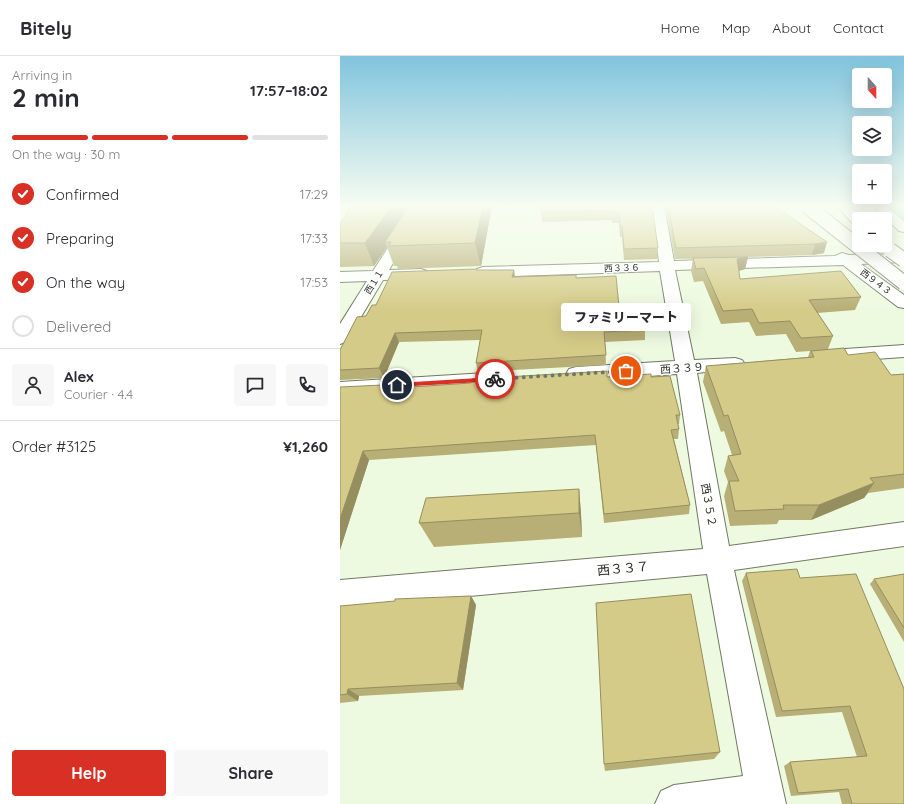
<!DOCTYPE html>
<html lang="en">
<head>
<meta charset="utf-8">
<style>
  body { margin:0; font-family:Quicksand,"Noto Sans JP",sans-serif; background:#f7f7f7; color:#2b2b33; height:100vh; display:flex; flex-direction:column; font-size:15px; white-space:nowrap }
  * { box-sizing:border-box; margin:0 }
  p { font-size:13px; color:#7c7c81 }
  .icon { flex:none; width:22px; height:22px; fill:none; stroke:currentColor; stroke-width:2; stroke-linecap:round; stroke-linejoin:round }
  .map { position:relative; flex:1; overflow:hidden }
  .drawer { display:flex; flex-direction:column; background:#fff; width:340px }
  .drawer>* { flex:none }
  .needle { width:26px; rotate:159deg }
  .fabs { position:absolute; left:512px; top:12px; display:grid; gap:8px }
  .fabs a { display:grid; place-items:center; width:40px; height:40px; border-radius:4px; background:#fff; box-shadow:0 4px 16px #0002; font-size:20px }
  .pin { position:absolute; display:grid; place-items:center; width:34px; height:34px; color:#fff; margin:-17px; border:2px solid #fff; border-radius:50%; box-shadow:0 1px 4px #0007 }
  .courier { position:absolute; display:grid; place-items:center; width:40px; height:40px; margin:-20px; border:3px solid #d93025; border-radius:50%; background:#fff; color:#222; box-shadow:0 1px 5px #0007 }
  .bubble { position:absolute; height:28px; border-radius:4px; background:#fff; box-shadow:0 4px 16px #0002; font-size:13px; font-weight:800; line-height:28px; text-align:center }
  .head em { font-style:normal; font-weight:800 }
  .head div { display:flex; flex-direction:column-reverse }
  .head { display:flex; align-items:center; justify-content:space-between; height:68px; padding:0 12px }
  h1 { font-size:26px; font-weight:800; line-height:30px }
  .bar { display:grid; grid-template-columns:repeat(4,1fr); gap:6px 4px; align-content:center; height:48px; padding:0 12px }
  .bar i { height:5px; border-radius:3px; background:#e1e1e2 }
  .bar .on { background:#d93025 }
  .bar p { grid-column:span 4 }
  .line { display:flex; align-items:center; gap:10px; padding:0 12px; border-top:1px solid #e1e1e2 }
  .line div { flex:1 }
  .round { display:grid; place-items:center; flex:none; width:42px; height:42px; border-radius:4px; background:#f7f7f7 }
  ol { padding:0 12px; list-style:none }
  li { display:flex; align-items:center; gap:12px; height:44px }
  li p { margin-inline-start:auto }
  li .icon { padding:4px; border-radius:50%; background:#d93025; color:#fff; stroke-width:4 }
  li:last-child { color:#7c7c81 }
  li i { width:22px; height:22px; border:2px solid #e1e1e2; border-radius:50% }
  .cta { display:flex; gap:8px; margin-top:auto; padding:8px 12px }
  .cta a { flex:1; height:46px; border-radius:4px; background:#d93025; color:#fff; font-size:16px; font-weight:800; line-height:46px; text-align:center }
  .cta a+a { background:#f7f7f7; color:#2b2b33 }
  header { display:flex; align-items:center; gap:24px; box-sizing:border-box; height:56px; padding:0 20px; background:#fff; border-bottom:1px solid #e1e1e2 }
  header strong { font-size:19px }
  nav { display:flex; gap:22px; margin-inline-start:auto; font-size:14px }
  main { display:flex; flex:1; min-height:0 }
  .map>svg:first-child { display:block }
</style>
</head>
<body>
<header>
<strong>Bitely</strong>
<nav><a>Home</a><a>Map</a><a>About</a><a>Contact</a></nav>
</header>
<main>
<section class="drawer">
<div class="head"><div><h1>2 min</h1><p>Arriving in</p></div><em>17:57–18:02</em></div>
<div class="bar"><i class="on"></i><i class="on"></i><i class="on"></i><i></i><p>On the way · 30 m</p></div>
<ol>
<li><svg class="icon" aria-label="check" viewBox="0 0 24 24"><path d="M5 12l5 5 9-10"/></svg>Confirmed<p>17:29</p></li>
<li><svg class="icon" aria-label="check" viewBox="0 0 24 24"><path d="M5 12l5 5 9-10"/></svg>Preparing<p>17:33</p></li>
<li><svg class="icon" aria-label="check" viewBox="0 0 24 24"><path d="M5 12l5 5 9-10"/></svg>On the way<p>17:53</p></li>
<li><i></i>Delivered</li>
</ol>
<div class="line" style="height:72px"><a class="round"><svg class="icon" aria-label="person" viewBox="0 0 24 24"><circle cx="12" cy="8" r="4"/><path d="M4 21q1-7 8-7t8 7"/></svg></a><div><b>Alex</b><p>Courier · 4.4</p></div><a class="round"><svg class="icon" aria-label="chat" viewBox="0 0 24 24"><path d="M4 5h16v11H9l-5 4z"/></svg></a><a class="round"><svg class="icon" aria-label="phone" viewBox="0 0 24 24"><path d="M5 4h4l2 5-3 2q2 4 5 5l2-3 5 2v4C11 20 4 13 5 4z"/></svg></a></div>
<div class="line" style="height:52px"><div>Order #3125</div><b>¥1,260</b></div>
<div class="cta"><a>Help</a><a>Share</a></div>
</section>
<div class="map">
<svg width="564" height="748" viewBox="0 0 564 748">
  <rect width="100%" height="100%" fill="#eefae0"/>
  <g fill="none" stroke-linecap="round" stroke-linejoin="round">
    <path fill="#86dccc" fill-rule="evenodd" d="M 546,150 L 564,150 L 564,163 L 555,161 Z"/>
    <g stroke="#6f7962" stroke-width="2">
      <g id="minor">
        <path d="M 75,150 L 87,150 L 49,214 L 81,213 L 87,215 L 89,218 L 87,221 L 81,223 L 43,224 L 6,286 L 0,288 L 0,268 L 27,225 L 0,226 L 0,216 L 33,215 Z"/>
        <path d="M 312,150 L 324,150 L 334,205 L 495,200 L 502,197 L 509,199 L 564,198 L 564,206 L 521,208 L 564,239 L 564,252 L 558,251 L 503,209 L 335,214 L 354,304 L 395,302 L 402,304 L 405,308 L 402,312 L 357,317 L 389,490 L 564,466 L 564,490 L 394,514 L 446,748 L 315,748 L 321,735 L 334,729 L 403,720 L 367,518 L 0,552 L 0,524 L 363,493 L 337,318 L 236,325 L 229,323 L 226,318 L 229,313 L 236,311 L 335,305 L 320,215 L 143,221 L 137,219 L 135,216 L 137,213 L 143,211 L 319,206 Z"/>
        <path d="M 564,289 L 564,301 L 505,305 L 498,303 L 496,299 L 498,295 L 505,293 Z"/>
        <path d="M 162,316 L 169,318 L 172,323 L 169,328 L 162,330 L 0,340 L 0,326 Z"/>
      </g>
    </g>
    <g stroke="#6f7962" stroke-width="2">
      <path id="major" d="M 533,150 L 546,150 L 564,165 L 564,176 L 559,175 Z"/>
    </g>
    <g stroke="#6f7962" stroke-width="2">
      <path id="highway" d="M 497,150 L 510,150 L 524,163 L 519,163 L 519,170 L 514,169 Z"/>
    </g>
    <use href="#minor" fill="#fff" fill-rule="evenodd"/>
    <use href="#major" fill="#fff" fill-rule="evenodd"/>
    <use href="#highway" fill="#fff" fill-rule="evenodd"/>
    <g stroke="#6f7962" stroke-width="16" stroke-linecap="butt">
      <g id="highway-bridge">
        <path d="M 467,150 L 564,227"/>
        <path d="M 550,194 L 564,204"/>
      </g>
    </g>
    <use href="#highway-bridge" stroke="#fff" stroke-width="14"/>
  </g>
  <g fill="#b7af75">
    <path d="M 11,150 L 152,150 L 141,210 L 58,213 L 57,210 L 54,210 L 47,191 L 34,210 L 0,211 L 0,187 Z"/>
    <path d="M 312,150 L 318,192 L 317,203 L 284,204 L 282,181 L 280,181 L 279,167 L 272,167 L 272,164 L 202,166 L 201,156 Z"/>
    <path d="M 325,150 L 434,150 L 484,197 L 472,199 L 408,201 L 405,213 L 399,215 L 400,223 L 521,241 L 515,254 L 477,257 L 493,280 L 488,293 L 508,299 L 551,319 L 564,318 L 564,432 L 528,437 L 524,442 L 471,464 L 439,464 L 437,468 L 390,470 L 384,440 L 388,426 L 384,415 L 388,400 L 392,399 L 384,375 L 381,376 L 363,326 L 366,310 L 468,301 L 470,295 L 456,296 L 446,278 L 416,280 L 409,266 L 381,268 L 363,225 L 354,226 L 351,215 L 353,202 L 374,202 L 335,203 Z"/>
    <path d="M 137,214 L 174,214 L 175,221 L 236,222 L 279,251 L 305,274 L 305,284 L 265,286 L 266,309 L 138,316 L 136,307 L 140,284 L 59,286 L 44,322 L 0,324 L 0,294 L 26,260 L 36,249 Z"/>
    <path d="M 267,321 L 311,321 L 340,359 L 339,368 L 338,368 L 339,373 L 338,383 L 334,383 L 350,449 L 349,458 L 264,467 L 256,389 L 29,404 L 0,494 L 0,331 L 45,333 Z"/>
    <path d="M 239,433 L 241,458 L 242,481 L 94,491 L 79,467 Z"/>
    <path d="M 406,517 L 460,522 L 564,748 L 502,748 L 499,736 L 451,740 L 444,710 L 450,706 L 517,701 L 502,656 L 436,661 L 402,525 Z"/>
    <path d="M 564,518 L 564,586 L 530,528 L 534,523 Z"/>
    <path d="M 131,540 L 136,549 L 123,634 L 19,640 L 18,645 L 0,647 L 0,550 Z"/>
    <path d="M 380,696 L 374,703 L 265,715 L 264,708 Z"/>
  </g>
  <g fill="#958e5f">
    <path d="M 52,150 L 74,150 L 45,186 L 47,191 L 34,210 L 25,187 Z"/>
    <path d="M 143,150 L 152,150 L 141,210 L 135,187 Z"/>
    <path d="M 487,186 L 484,197 L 472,199 L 475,188 Z"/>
    <path d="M 408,201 L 405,213 L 395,216 L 397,203 Z"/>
    <path d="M 174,214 L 175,224 L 172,221 Z"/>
    <path d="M 55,277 L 59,286 L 44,322 L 39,312 Z"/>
    <path d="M 23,395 L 29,404 L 0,494 L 0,463 Z"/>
    <path d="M 534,427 L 524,442 L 471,464 L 479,449 Z"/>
    <path d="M 239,433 L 241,458 L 242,481 L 239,457 Z"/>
    <path d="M 131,540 L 136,549 L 123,634 L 117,627 Z"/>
    <path d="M 8,633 L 19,640 L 18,645 L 7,638 Z"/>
  </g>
  <g fill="#d5cb88" stroke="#958e5f">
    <path d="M 11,150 L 52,150 L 25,187 L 0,187 L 0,168 Z"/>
    <path d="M 69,150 L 143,150 L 135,187 L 49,190 L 51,186 L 45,186 Z"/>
    <path d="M 201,150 L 312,150 L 318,192 L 284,193 L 282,170 L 280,170 L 279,156 L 272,157 L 272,154 L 201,156 Z"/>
    <path d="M 328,150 L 434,150 L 487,186 L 475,188 L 336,192 Z"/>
    <path d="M 408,201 L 397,203 L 400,223 L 501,215 L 521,241 L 469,244 L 493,280 L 461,282 L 450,265 L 419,267 L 412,253 L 383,255 L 364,212 L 356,213 L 353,202 Z"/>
    <path d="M 137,213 L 136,214 L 174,214 L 172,221 L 236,219 L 236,222 L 276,220 L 279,251 L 302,250 L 305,274 L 264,276 L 266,299 L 136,307 L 142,274 L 55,277 L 39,312 L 0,314 L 0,294 L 17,261 L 26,260 L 32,249 L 36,249 L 52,216 Z"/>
    <path d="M 504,292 L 508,299 L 535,296 L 551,319 L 564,318 L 564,418 L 530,422 L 534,427 L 479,449 L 443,449 L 444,453 L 395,455 L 389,425 L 399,425 L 388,400 L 401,398 L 388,359 L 384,360 L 366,310 L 474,301 L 471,295 Z"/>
    <path d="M 267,315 L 267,321 L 311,318 L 311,321 L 330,320 L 340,359 L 336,359 L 339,373 L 331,374 L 350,449 L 264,458 L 255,379 L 23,395 L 0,463 L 0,331 L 43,329 L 42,333 L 131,327 L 132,323 Z"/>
    <path d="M 239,433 L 239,457 L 79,467 L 86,442 Z"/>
    <path d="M 457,513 L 460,522 L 516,518 L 564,633 L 564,748 L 512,748 L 508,733 L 458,737 L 450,706 L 527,700 L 510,650 L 442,655 L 406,517 Z"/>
    <path d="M 564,518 L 564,572 L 534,523 Z"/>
    <path d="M 351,538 L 380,696 L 264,708 L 256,547 Z"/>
    <path d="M 131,540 L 117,627 L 8,633 L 7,638 L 0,639 L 0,550 L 55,545 L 55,543 Z"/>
  </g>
  <linearGradient id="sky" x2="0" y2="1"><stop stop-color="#81c4dd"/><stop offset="0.59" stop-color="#f7fdf1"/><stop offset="1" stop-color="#f7fdf1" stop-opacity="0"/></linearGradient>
  <rect width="564" height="254" fill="url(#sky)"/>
  <path fill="#d93025" d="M 155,321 L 158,322 L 158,325 L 57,331 L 54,329 L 57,327 Z"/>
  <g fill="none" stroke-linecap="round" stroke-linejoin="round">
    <path stroke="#717768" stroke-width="4" stroke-dasharray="0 7.2" d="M 155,323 L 286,315"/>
  </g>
  <g text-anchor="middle" stroke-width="3" stroke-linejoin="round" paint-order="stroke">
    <g font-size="9" fill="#2d3127" stroke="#fff">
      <text transform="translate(282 212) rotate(-2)" y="3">西３３６</text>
      <text transform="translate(34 226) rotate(-58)" y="3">西１１</text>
      <text transform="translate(536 226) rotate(37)" y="3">西９４３</text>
    </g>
    <g font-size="11" fill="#2d3127" stroke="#fff">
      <text transform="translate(342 312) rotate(-4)" y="4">西３３９</text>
      <text transform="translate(369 449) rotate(80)" y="4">西３５２</text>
    </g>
    <g font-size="13" fill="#2d3127" stroke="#fff">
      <text transform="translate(283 512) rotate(-5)" y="5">西３３７</text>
    </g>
  </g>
</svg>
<div class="fabs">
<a><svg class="needle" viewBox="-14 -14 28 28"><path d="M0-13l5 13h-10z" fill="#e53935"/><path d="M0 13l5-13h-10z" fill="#7c7c81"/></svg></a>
<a><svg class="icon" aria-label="layers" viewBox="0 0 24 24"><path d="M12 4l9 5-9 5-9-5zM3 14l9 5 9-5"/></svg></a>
<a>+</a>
<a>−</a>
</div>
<div class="pin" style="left:286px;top:315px;background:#ea580c"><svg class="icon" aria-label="bag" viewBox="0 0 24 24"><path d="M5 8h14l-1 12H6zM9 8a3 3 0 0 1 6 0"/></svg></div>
<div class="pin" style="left:57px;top:329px;background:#1f2937"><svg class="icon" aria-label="home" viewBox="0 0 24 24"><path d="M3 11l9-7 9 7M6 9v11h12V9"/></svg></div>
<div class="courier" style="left:155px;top:323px"><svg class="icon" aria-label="bike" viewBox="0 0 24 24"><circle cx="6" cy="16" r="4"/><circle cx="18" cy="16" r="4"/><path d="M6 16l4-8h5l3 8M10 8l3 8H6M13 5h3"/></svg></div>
<div class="bubble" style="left:221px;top:247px;width:130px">ファミリーマート</div>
</div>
</main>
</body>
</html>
